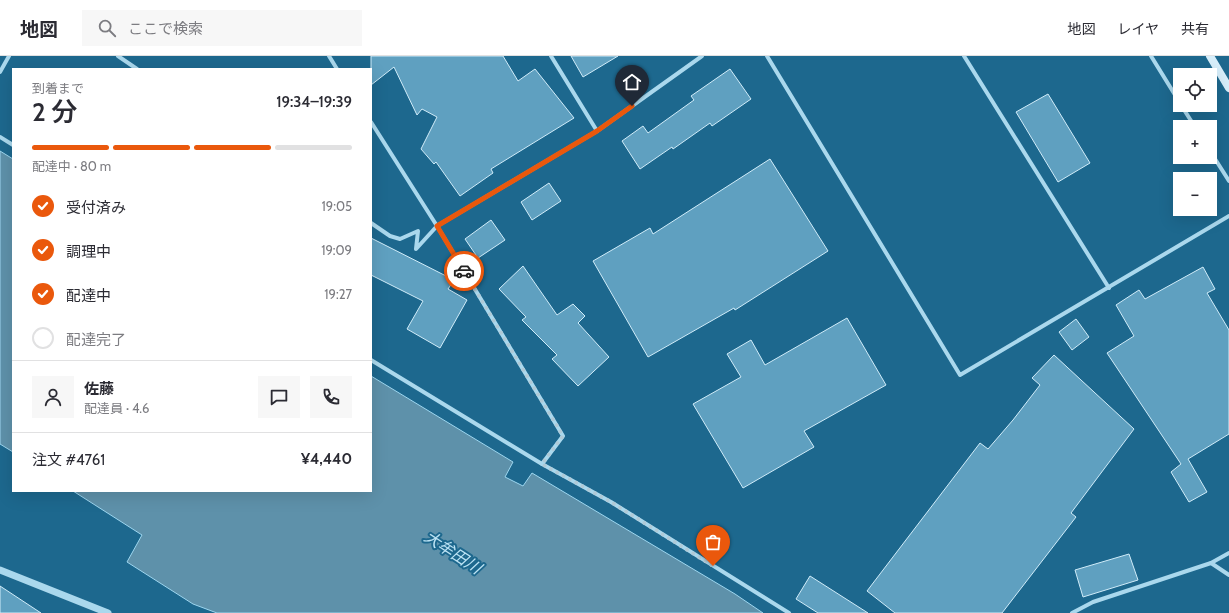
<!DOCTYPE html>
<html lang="ja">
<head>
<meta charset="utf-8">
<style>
  body { margin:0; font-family:Cabin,"Noto Sans JP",sans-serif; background:#f7f7f7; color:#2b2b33; height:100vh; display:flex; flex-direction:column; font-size:15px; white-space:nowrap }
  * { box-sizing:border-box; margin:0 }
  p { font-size:13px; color:#7c7c81 }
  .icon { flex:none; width:22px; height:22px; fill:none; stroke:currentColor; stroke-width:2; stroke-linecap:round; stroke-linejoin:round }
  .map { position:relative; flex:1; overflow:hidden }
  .drawer { position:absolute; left:12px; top:12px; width:360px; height:424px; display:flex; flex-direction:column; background:#fff; border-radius:0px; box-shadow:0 4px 16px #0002 }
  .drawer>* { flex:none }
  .fabs { position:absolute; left:1173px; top:12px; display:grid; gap:8px }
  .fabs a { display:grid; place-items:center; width:44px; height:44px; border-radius:0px; background:#fff; box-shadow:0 4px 16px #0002; font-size:20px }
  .pin { position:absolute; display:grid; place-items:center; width:34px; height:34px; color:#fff; margin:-41px -17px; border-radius:50% 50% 50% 0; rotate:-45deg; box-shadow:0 0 4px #0007 }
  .pin .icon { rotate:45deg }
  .courier { position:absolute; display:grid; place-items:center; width:40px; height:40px; margin:-20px; border:3px solid #ea580c; border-radius:50%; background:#fff; color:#222; box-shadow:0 1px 5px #0007 }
  .summary em { font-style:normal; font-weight:600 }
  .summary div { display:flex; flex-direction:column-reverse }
  .summary { display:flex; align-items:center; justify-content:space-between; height:68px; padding:0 20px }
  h1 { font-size:26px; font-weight:600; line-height:30px }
  .bar { display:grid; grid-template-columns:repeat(4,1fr); gap:6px 4px; align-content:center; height:48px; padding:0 20px }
  .bar i { height:5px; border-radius:3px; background:#e1e1e2 }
  .bar .active { background:#ea580c }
  .bar p { grid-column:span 4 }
  .line { display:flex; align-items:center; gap:10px; padding:0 20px; border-top:1px solid #e1e1e2 }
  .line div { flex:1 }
  .round { display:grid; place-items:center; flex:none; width:42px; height:42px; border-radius:0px; background:#f7f7f7 }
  ol { padding:0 20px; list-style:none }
  li { display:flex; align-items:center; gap:12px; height:44px }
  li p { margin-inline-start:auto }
  li .icon { padding:4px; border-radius:50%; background:#ea580c; color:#fff; stroke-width:4 }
  li:last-child { color:#7c7c81 }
  li i { width:22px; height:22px; border:2px solid #e1e1e2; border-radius:50% }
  header { display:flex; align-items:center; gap:24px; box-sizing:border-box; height:56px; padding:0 20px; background:#fff; border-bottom:1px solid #e1e1e2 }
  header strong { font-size:19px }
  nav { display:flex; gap:22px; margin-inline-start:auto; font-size:14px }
  .search { width:280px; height:36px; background:#f7f7f7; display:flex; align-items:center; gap:10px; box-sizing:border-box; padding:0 14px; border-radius:0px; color:#7c7c81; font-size:15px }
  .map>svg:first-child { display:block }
</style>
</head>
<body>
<header>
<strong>地図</strong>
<div class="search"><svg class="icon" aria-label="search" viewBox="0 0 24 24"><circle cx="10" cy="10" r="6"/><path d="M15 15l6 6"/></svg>ここで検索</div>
<nav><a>地図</a><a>レイヤ</a><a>共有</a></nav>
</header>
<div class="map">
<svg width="1229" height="557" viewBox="0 0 1229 557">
  <rect width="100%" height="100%" fill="#1d688e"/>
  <g fill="#5e91aa" stroke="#9dd6ef">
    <path d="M 0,95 L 13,103 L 13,396 L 0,388 Z"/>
    <path d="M 371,320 L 513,406 L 505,421 L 523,430 L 532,417 L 735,538 L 763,557 L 217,557 L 193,548 L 127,506 L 142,479 L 73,435 L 371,435 Z"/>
  </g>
  <g fill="#5fa0c0" stroke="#d0ecf9">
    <path d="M 371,0 L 503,0 L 518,25 L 535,13 L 574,62 L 491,113 L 493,117 L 460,140 L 436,106 L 434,108 L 421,93 L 437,61 L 422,53 L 417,59 L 394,11 L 371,29 Z"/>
    <path d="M 571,0 L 618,0 L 583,21 Z"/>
    <path d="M 730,13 L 751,43 L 712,70 L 710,67 L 673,93 L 672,91 L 640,113 L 622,85 L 643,70 L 648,77 L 694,44 L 691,40 Z"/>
    <path d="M 1048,38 L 1090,107 L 1058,126 L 1016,56 Z"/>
    <path d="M 770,103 L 828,195 L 735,254 L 734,252 L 648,301 L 593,205 L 650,172 L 653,178 Z"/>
    <path d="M 549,127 L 561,145 L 532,164 L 521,146 Z"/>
    <path d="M 491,164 L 505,184 L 478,202 L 465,183 Z"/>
    <path d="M 371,182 L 454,224 L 448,233 L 467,244 L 440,292 L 407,273 L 423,245 L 371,219 Z"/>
    <path d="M 523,210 L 557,259 L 573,248 L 585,260 L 578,267 L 609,301 L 578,330 L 552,303 L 557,299 L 522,264 L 526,261 L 499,233 Z"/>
    <path d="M 1203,211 L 1215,233 L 1207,237 L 1229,274 L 1229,378 L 1188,403 L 1207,436 L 1189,446 L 1171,416 L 1181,408 L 1107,297 L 1134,280 L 1116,249 L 1139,234 L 1145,243 Z"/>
    <path d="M 847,262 L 886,329 L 804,375 L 814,391 L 743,432 L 693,348 L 741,321 L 727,298 L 751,284 L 765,309 Z"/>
    <path d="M 1076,263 L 1089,281 L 1072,294 L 1059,276 Z"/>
    <path d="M 1054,299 L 1134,373 L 1071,457 L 1076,461 L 1002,557 L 895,557 L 867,535 L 980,387 L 988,393 L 1013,364 L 1040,329 L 1032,322 Z"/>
    <path d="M 1129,498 L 1138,524 L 1083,541 L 1075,514 Z"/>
    <path d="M 810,520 L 868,557 L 818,557 L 796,543 Z"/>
    <path d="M 0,530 L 41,557 L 0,557 Z"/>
  </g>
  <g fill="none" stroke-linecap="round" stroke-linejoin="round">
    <g stroke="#aad8ed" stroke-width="4">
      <path d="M 118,0 L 137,13"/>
      <path d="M 329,0 L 337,13"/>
      <path d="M 551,0 L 597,75"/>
      <path d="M 767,0 L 960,319 L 1229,160"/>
      <path d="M 964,0 L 1109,232"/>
      <path d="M 1151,0 L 1180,47"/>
      <path d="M 0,16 L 9,0"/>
      <path d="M 1181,49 L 1195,71"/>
      <path d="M 371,66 L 437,170 L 563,380 L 542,408"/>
      <path d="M 0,81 L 13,89"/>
      <path d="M 1210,95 L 1229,125"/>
      <path d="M 371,167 L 390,180 L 400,183 L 418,175 L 416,193 L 437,170 L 597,75 L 702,0"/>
      <path d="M 371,304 L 542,408 L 611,446 L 789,557"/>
      <path d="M 1211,507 L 1229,519"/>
      <path d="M 1072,557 L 1093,546 L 1211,507 L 1229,497"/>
    </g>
    <path stroke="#aad8ed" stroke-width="7" d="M 0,514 L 108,557"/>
    <path stroke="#d7eefa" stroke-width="8" d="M 1210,0 L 1229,32"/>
  </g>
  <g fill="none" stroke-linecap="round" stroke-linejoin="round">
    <path stroke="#b0cad7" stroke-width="4" stroke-dasharray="0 7.2" d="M 464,215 L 563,380 L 542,408 L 611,446 L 713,510"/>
    <path stroke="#ea580c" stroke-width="5" d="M 464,215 L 437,170 L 597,75 L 632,50"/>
  </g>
  <g text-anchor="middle" stroke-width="4" stroke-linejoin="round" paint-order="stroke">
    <g font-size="16" font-style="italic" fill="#bde4f5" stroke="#1d688e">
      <text transform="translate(453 496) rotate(33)" y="6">大牟田川</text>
    </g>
  </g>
</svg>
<div class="fabs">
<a><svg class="icon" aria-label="locate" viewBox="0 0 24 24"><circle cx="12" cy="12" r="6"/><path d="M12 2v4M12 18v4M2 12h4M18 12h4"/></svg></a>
<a>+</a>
<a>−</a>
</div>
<div class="pin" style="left:713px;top:510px;background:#ea580c"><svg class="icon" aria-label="bag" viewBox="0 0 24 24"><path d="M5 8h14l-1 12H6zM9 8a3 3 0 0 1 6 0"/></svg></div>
<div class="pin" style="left:632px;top:50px;background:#1f2937"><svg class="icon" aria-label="home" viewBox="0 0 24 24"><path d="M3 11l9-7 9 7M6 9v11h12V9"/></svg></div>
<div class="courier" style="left:464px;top:215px"><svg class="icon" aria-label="car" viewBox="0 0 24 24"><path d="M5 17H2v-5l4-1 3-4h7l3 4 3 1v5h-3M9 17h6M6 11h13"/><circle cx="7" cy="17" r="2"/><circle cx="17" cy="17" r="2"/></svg></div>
<section class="drawer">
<div class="summary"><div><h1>2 分</h1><p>到着まで</p></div><em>19:34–19:39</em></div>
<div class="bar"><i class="active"></i><i class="active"></i><i class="active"></i><i></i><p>配達中 · 80 m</p></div>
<ol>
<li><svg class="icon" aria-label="check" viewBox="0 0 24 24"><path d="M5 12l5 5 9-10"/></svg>受付済み<p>19:05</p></li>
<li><svg class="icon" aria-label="check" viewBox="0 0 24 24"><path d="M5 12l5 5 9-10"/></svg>調理中<p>19:09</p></li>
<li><svg class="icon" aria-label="check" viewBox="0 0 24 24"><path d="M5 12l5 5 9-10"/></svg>配達中<p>19:27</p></li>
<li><i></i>配達完了</li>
</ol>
<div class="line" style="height:72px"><a class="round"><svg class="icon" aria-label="person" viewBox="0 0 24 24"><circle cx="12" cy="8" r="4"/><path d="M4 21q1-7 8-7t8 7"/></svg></a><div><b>佐藤</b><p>配達員 · 4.6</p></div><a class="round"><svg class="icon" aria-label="chat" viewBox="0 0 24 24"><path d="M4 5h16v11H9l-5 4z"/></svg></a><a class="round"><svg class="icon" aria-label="phone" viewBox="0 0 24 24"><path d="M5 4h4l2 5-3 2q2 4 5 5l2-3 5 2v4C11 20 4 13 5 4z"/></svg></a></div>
<div class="line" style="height:52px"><div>注文 #4761</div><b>¥4,440</b></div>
</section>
</div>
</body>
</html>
